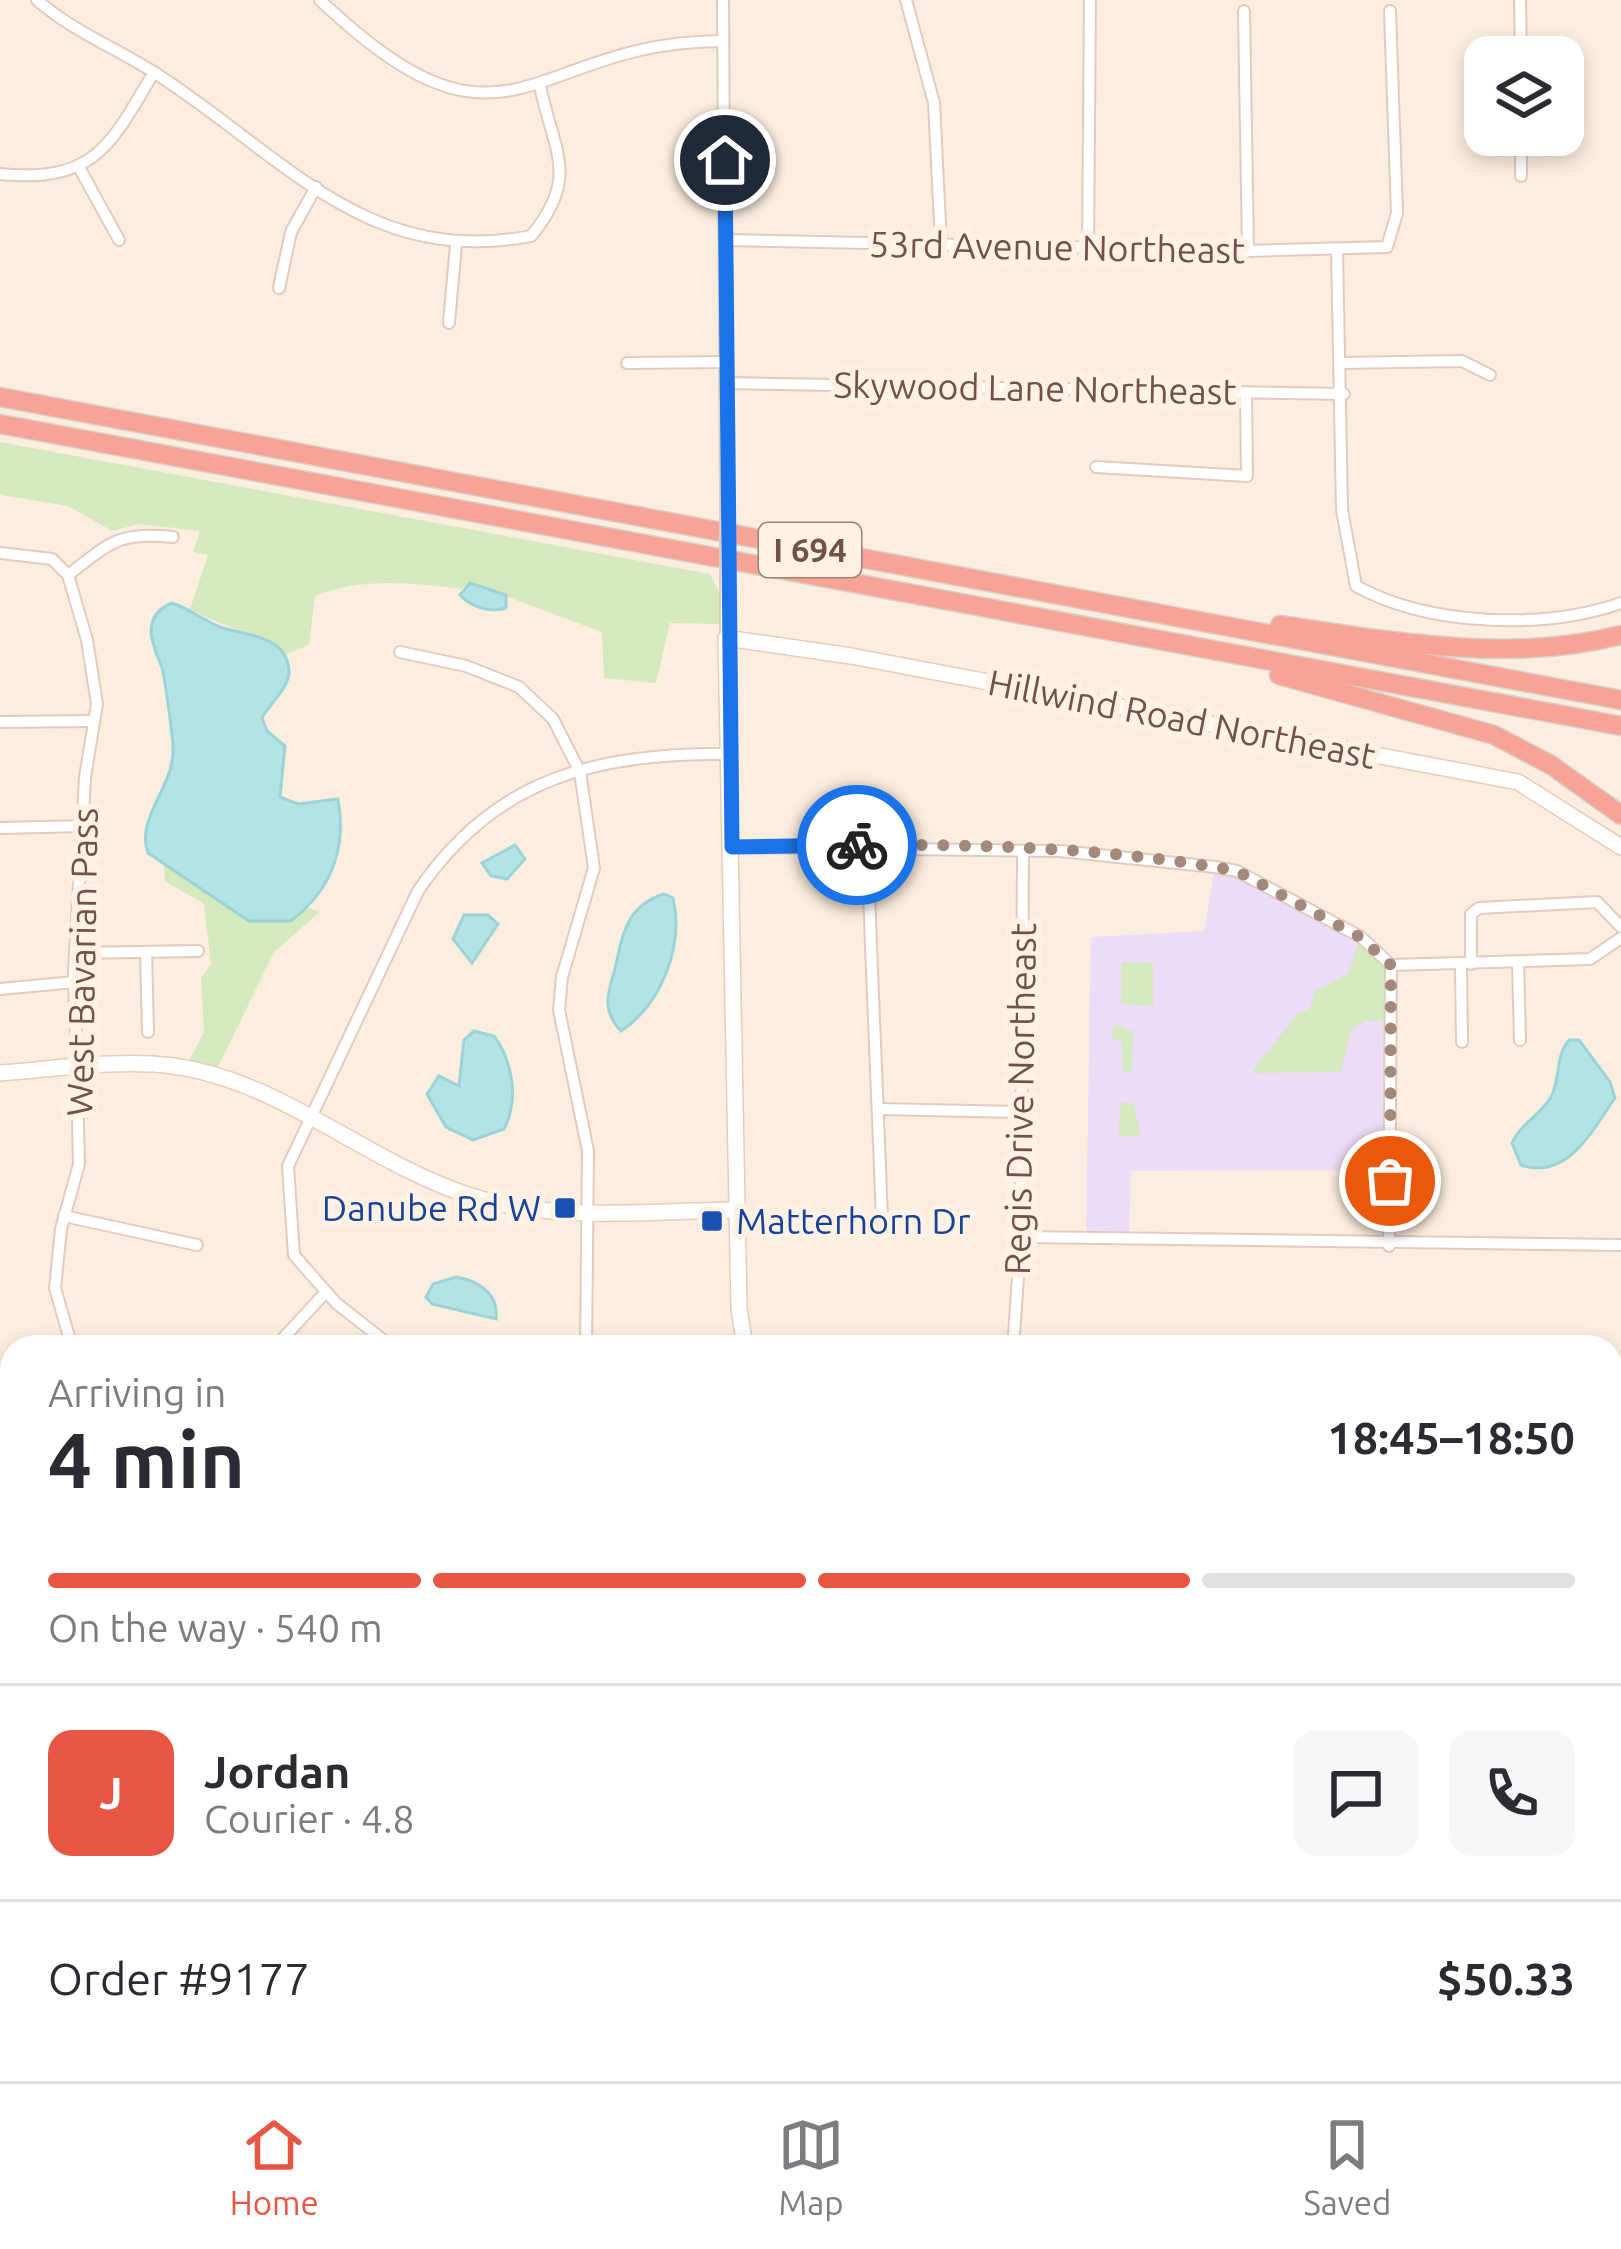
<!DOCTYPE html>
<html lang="en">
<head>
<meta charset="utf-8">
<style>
  body { margin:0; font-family:Ubuntu,sans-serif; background:#f7f7f7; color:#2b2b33; height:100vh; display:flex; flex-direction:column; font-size:45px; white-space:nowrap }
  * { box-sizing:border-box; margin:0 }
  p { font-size:39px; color:#7c7c81 }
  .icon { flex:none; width:66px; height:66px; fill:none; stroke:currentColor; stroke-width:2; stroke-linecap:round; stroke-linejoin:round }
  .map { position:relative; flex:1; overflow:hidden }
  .details { position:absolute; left:0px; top:1335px; width:1623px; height:747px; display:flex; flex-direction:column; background:#fff; border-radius:36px 36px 0 0; box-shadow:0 6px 18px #0003 }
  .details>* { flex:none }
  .fabs { position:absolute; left:1464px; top:36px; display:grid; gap:24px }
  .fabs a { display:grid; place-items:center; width:120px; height:120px; border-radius:24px; background:#fff; box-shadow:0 6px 18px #0003; font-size:60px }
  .pin { position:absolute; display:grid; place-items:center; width:102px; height:102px; color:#fff; margin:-51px; border:6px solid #fff; border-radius:50%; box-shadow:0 3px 12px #0007 }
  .courier { position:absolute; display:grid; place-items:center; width:120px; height:120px; margin:-60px; border:9px solid #1a73e8; border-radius:50%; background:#fff; color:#222; box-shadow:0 3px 15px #0007 }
  .summary em { font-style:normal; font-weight:600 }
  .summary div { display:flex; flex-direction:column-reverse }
  .summary { display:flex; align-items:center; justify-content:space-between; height:204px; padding:0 48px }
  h1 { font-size:78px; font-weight:600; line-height:90px }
  .bar { display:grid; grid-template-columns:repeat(4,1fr); gap:18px 12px; align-content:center; height:144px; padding:0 48px }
  .bar i { height:15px; border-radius:9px; background:#e1e1e2 }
  .bar .selected { background:#e85542 }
  .bar p { grid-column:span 4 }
  .line { display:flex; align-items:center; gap:30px; padding:0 48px; border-top:3px solid #e1e1e2 }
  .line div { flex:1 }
  .round { display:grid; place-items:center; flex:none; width:126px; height:126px; border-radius:24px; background:#f7f7f7 }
  .menu { display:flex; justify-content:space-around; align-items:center; height:168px; border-top:3px solid #e1e1e2; background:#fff; font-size:33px; color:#7c7c81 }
  .menu a { display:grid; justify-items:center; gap:6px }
  .menu .selected { color:#e85542 }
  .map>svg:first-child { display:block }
</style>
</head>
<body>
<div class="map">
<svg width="1621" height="2081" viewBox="0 0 1621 2081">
  <rect width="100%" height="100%" fill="#fceedf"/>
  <path fill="#ebdcf8" d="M 1215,867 L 1237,871 L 1360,937 L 1391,965 L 1384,1021 L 1385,1170 L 1131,1171 L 1129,1235 L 1086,1234 L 1091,937 L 1204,931 Z"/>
  <g fill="#d4e9be">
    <path d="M 0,442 L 710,574 L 720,594 L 719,624 L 670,623 L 656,683 L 604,678 L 602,632 L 470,583 L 461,589 C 410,583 364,577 315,596 L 309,645 L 284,655 C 256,630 222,628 190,609 L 208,555 L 193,552 L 200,531 L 139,524 L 112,531 L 68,506 L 0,495 Z"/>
    <path d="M 163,852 L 320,912 L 274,952 L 216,1071 L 189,1061 L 204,1032 L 201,978 L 211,964 L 204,904 L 165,881 Z"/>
    <path d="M 1361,937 L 1391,965 L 1384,1021 L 1366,1021 L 1351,1029 L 1341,1072 L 1256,1073 L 1253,1070 L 1298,1013 L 1310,1008 L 1315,991 L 1348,974 Z"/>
    <path d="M 1121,962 L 1153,963 L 1153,1006 L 1121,1004 Z"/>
    <path d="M 1115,1024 L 1133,1032 L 1132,1071 L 1123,1071 L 1122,1043 L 1111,1037 Z"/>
    <path d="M 1120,1103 L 1133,1103 L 1141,1135 L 1119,1136 Z"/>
    <rect x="0" y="1452" width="12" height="517"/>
    <path d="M 1344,2070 L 1501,2070 L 1498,2081 L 1335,2081 Z"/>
  </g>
  <g fill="#b4e3e5" stroke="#9ad4d7" stroke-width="3">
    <path d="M 470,583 L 506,595 L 506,608 C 490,613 471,607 460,595 Z"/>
    <path d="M 172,603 C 191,609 205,622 223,628 C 245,635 287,636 289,670 C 290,687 270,703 262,718 L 267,731 L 285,746 L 280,797 L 298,804 L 338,799 C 347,849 331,890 291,921 L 249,921 L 148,853 C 135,818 175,786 173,748 C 173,738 164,669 161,665 C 151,642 141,616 172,603 Z"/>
    <path d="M 515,845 L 525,859 L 507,879 L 491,876 L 482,863 Z"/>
    <path d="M 664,894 L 673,898 C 684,945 662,1004 621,1031 C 597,1006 612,987 617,960 C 623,929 631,904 664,894 Z"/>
    <path d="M 464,915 L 488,915 L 498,924 L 472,963 L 453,939 Z"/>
    <path d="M 474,1031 L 494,1036 C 513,1062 519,1100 504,1129 L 473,1140 L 446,1127 L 427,1094 L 439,1076 L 459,1086 L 464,1040 Z"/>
    <path d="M 1569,1040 L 1579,1040 L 1610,1082 L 1615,1098 C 1592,1131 1567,1181 1521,1165 L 1512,1143 C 1521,1123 1540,1116 1551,1097 C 1561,1078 1555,1056 1569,1040 Z"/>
    <path d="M 456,1277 C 479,1281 499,1294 496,1319 L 432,1304 L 426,1297 L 433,1284 Z"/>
    <path d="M 1621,1791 L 1621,2081 L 1498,2081 L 1501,2070 L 1611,2070 L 1611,1804 Z"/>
  </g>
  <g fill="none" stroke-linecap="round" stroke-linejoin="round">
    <g stroke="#e2cbbe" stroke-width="14">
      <g id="street">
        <path d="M 37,0 C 72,31 116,48 155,73 C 282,154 366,268 531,236 C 580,177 554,153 540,86"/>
        <path d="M 320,0 C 511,181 527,41 723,41"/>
        <path d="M 723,0 L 726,497"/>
        <path d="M 906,0 L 934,103 L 941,244"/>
        <path d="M 1520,0 L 1521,57"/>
        <path d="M 1244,11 L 1248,251"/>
        <path d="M 1521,135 L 1521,176"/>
        <path d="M 80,169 L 119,240"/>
        <path d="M 0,174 C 95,183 110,146 154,72"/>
        <path d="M 726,240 L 1248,251 L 1387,247 L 1397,213 L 1390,11"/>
        <path d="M 1088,248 L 1090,0"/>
        <path d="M 1337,250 L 1342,510 L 1356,586 C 1429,626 1543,630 1621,603"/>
        <path d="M 279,288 L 291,232 L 316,187"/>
        <path d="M 449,323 L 456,244"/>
        <path d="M 627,363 L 726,362"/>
        <path d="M 1340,363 L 1462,361 L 1490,375"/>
        <path d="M 726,383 L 1344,394"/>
        <path d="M 1096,467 L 1247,476 L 1246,392"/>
        <path d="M 0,553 L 52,559 L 68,575 L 87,640 L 97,704 L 85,777 L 74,971 L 79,1164 L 61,1229 L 55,1288 L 72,1347"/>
        <path d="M 68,575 C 110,543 118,531 173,537"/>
        <path d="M 726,599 L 726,638"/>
        <path d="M 400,652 L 466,666 L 519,687 L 553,719 L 580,772 L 594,868 L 562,977 L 559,1010 L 588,1151 L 586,1347"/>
        <path d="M 1,722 L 94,721"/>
        <path d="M 0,828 L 82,826"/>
        <path d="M 867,845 L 882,1218"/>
        <path d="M 732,847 L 1060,851 L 1215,867 L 1237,871 L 1361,937 L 1391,965 L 1389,1246"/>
        <path d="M 146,952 L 148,1032"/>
        <path d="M 77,953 L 198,951"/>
        <path d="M 1518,963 L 1520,1040"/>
        <path d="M 1471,964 L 1471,914 L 1479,908 L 1597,902 L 1621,927"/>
        <path d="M 1391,965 L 1590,959 L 1621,938"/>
        <path d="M 1461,965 L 1462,1042"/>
        <path d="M 0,989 L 75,982"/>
        <path d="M 878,1109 L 1022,1112"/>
        <path d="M 64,1216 L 197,1245"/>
        <path d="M 1021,1237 L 1621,1245"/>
        <path d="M 275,1347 L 325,1293"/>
        <path d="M 392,1347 L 336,1303 L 294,1255 L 288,1166 L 418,891 C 494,778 597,753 727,754"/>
        <path d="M 1013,1347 L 1021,1237 L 1023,851"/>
        <path d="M 1611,1463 L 1621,1465"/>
        <path d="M 1611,1525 L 1621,1515"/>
        <path d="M 151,2070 L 151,2081"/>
        <path d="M 847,2070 L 847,2081"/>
      </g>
    </g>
    <g stroke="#e7cbbb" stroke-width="18">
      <g id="secondary">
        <path d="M 0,1073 C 55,1069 119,1059 173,1066 C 279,1080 366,1161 465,1194 C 550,1223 647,1211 736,1210"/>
        <path d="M 745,1347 L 739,1308 L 726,638 L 851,656 L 1518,782 L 1621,847"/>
        <path d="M 1611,1743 L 1621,1734"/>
        <path d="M 0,2042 L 12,2042"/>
        <path d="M 1303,2081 L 1310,2070"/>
        <path d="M 1316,2081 L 1323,2070"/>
      </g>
    </g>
    <g stroke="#d8cfcb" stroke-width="21">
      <g id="highway">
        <path d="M 0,397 L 1621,700"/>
        <path d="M 0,424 L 1621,726"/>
        <path d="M 1280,625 C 1392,641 1510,664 1621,635"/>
        <path d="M 1279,675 L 1494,735 L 1551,765 L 1621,815"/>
      </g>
    </g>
    <use href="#street" stroke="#fff" stroke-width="10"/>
    <use href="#secondary" stroke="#fff" stroke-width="15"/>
    <use href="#highway" stroke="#f7a395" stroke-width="18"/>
    <g stroke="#e2cbbe" stroke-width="14" stroke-linecap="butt">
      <path id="street-bridge" d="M 726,497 L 726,599"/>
    </g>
    <use href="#street-bridge" stroke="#fff" stroke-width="10"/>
  </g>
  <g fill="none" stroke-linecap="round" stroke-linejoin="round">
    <path stroke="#a2897c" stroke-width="12" stroke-dasharray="0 21.6" d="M 857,845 C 983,844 1114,848 1237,871 L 1360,937 L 1391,965 L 1390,1181"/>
    <path stroke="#1a73e8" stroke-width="15" d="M 725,160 L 732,847 L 857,845"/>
  </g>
  <g fill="#1a4fb4" stroke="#fff2e5" stroke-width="4.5">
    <rect x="553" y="1196" width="24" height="24" rx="6"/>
    <rect x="700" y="1209" width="24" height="24" rx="6"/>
  </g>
  <g text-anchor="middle" stroke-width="12" stroke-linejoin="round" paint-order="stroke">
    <rect fill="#fff2e5" stroke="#9c8276" stroke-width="3" x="759" y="523" width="102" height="54" rx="9"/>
    <g font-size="33" font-weight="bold" fill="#725247">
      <text x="810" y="562">I 694</text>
    </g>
    <g font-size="36" fill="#725247" stroke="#fff2e5">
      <text transform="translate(1057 247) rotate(1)" y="13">53rd Avenue Northeast</text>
      <text transform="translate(1035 388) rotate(1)" y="13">Skywood Lane Northeast</text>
      <text transform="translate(1182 719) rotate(11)" y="13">Hillwind Road Northeast</text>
      <text transform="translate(82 962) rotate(-89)" y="13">West Bavarian Pass</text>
      <text transform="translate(1020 1099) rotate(-89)" y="13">Regis Drive Northeast</text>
    </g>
    <g font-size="36" fill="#164399" stroke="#fff2e5" text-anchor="end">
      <text x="541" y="1221">Danube Rd W</text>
      <text x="736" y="1234" text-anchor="start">Matterhorn Dr</text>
    </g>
  </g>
</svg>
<div class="fabs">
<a><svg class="icon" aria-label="layers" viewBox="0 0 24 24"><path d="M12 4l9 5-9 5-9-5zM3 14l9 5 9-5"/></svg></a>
</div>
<div class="pin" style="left:1390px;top:1181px;background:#ea580c"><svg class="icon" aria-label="bag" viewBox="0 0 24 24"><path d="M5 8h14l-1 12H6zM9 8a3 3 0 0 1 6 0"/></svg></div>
<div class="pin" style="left:725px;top:160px;background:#1f2937"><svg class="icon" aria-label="home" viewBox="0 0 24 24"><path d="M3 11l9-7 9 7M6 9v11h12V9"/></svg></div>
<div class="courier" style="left:857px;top:845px"><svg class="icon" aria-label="bike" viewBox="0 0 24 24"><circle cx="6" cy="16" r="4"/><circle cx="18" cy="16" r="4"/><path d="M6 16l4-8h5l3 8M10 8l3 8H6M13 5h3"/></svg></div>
<section class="details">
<div class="summary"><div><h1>4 min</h1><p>Arriving in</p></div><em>18:45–18:50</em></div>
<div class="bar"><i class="selected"></i><i class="selected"></i><i class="selected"></i><i></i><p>On the way · 540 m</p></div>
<div class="line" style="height:216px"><b class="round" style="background:#e85542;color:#fff">J</b><div><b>Jordan</b><p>Courier · 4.8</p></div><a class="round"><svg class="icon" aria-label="chat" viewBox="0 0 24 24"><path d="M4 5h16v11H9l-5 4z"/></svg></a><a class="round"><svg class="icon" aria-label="phone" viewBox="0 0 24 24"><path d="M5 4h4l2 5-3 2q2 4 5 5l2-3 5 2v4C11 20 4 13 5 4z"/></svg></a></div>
<div class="line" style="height:156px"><div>Order #9177</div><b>$50.33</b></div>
</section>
</div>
<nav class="menu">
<a class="selected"><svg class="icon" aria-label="home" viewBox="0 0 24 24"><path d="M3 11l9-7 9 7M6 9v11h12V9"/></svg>Home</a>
<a><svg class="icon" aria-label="map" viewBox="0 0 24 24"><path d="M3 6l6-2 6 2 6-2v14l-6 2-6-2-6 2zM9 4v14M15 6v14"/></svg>Map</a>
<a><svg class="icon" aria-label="saved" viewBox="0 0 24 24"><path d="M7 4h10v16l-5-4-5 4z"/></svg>Saved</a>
</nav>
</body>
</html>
